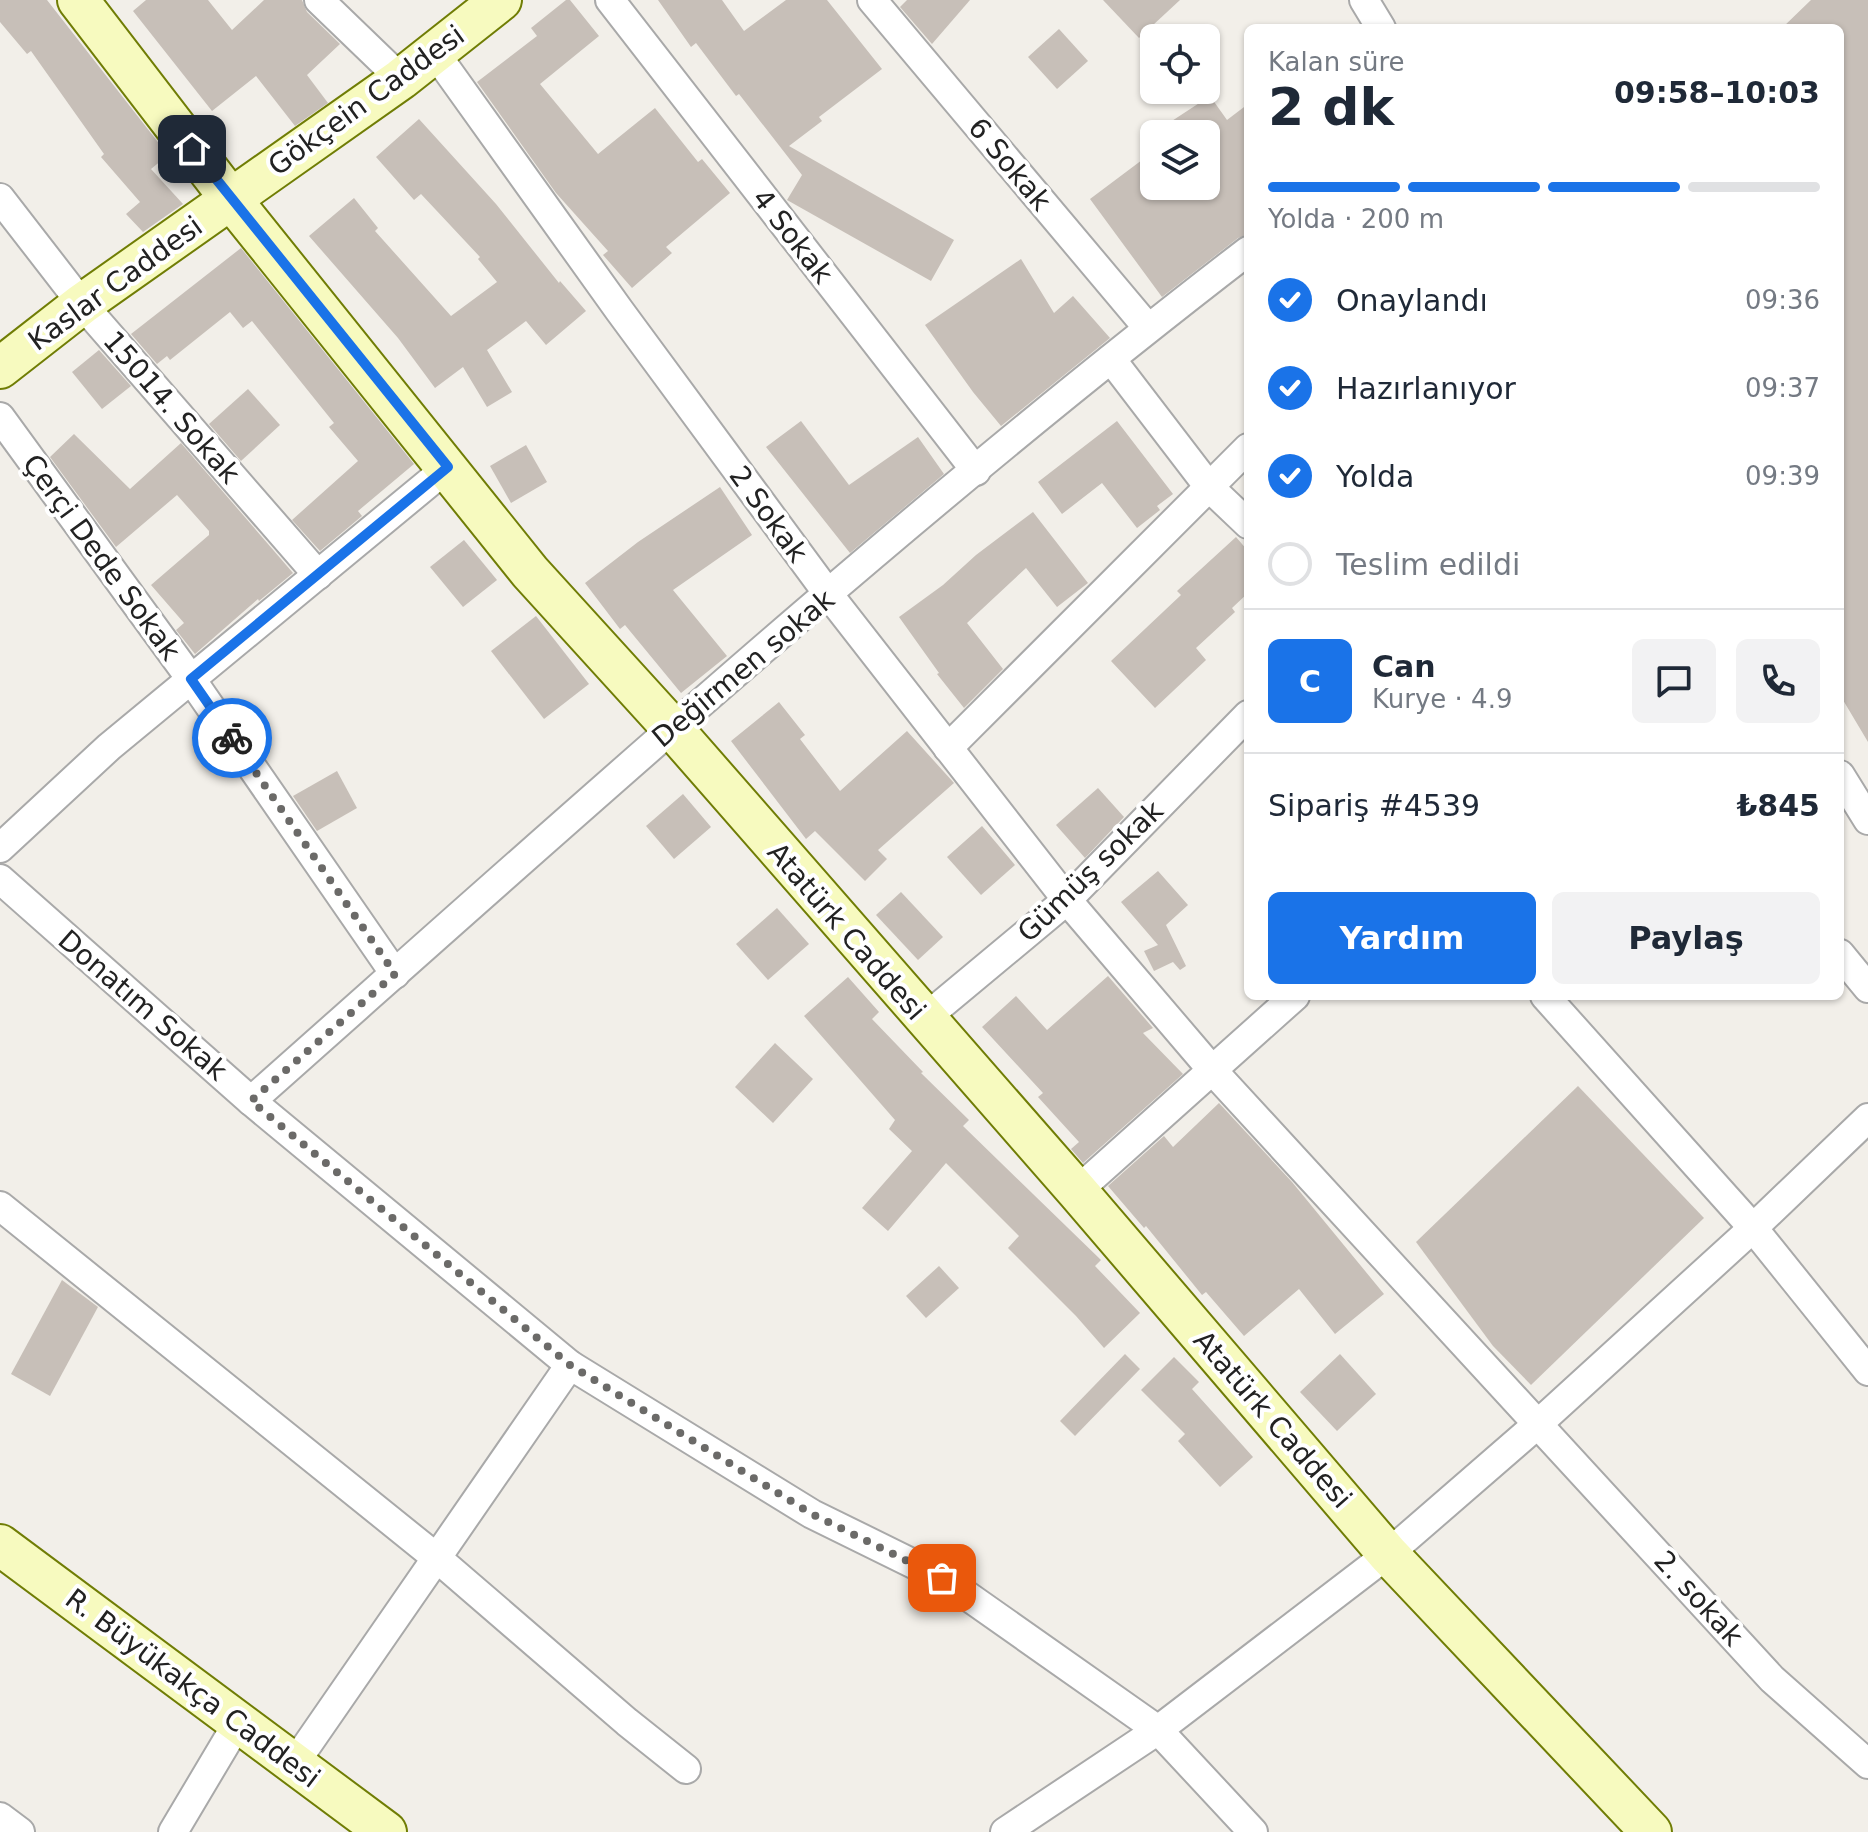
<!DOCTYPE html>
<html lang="tr">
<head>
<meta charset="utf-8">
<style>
  body { margin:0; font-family:"DejaVu Sans",sans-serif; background:#f2f2f3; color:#1f2937; height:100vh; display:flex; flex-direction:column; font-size:30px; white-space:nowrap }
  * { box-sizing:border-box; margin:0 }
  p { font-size:26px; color:#747a83 }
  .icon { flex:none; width:44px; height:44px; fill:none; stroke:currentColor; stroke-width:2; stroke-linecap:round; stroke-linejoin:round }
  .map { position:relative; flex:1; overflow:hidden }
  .side { position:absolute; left:1244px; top:24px; width:600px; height:976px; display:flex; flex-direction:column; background:#fff; border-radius:12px; box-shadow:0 2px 6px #0004 }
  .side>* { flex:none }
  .buttons { position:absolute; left:1140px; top:24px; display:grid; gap:16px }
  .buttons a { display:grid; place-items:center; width:80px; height:80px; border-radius:12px; background:#fff; box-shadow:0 2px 6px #0004; font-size:40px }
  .pin { position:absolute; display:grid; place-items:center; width:68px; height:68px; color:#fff; margin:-34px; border-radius:16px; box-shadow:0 4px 12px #0006 }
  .courier { position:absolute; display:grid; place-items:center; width:80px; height:80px; margin:-40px; border:6px solid #1a73e8; border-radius:50%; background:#fff; color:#222; box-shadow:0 2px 10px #0007 }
  .overview em { font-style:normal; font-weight:800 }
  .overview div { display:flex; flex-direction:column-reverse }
  .overview { display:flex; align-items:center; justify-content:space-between; height:136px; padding:0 24px }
  h1 { font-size:52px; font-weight:800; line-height:60px }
  .bar { display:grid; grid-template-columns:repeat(4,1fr); gap:12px 8px; align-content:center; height:96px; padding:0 24px }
  .bar i { height:10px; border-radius:6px; background:#e0e1e3 }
  .bar .current { background:#1a73e8 }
  .bar p { grid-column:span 4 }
  .line { display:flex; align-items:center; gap:20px; padding:0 24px; border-top:2px solid #e0e1e3 }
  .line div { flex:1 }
  .round { display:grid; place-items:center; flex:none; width:84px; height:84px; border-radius:12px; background:#f2f2f3 }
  ol { padding:0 24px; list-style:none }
  li { display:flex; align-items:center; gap:24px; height:88px }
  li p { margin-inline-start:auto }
  li .icon { padding:8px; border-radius:50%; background:#1a73e8; color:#fff; stroke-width:4 }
  li:last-child { color:#747a83 }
  li i { width:44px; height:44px; border:4px solid #e0e1e3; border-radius:50% }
  .action { display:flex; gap:16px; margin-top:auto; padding:16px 24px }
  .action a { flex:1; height:92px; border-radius:12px; background:#1a73e8; color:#fff; font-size:32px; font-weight:800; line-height:92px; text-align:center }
  .action a+a { background:#f2f2f3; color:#1f2937 }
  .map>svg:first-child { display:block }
</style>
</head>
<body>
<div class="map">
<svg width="1868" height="1832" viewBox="0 0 1868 1832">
  <rect width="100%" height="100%" fill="#f2efe9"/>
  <g fill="#c7bfb8">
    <path d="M 0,0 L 47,0 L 168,155 L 151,169 L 183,204 L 143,232 L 126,214 L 140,202 L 101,157 L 104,154 L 31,51 L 27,54 L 0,22 Z"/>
    <path d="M 146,0 L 208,0 L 232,30 L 264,0 L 302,0 L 307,12 L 340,44 L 307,75 L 328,103 L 295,126 L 256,76 L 212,111 L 133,11 Z"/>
    <path d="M 566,0 L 570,0 L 599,36 L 540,84 L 598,154 L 655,108 L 698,162 L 702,159 L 730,193 L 666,247 L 672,253 L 632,288 L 603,255 L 608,251 L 556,193 L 477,82 L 537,36 L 531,28 Z"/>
    <path d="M 658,0 L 722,0 L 744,31 L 786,0 L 827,0 L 882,69 L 819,117 L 822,121 L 789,146 L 954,240 L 931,281 L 787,200 L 802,175 L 739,94 L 736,96 L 696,43 L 691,47 Z"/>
    <path d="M 907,0 L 970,0 L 932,44 L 900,7 Z"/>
    <path d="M 1103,0 L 1180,0 L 1139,38 Z"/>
    <path d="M 1811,0 L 1868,0 L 1868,742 L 1840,695 L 1840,28 L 1782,28 Z"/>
    <path d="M 1059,29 L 1088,61 L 1057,89 L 1028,57 Z"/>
    <path d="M 1210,96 L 1227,120 L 1248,104 L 1248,234 L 1238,238 L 1162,297 L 1090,199 L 1154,151 L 1154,186 L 1206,186 L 1206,134 L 1152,134 Z"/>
    <path d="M 419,119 L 496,204 L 559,283 L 560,281 L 586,311 L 546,345 L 526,321 L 487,350 L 512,392 L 487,407 L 463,367 L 435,388 L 398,338 L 309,236 L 354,198 L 378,228 L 375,231 L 451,316 L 497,282 L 478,259 L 480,257 L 421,194 L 414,200 L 376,157 Z"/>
    <path d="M 241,248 L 414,464 L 358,511 L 362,516 L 320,551 L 292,520 L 358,461 L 329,427 L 334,423 L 252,321 L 243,328 L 230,312 L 170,360 L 167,356 L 157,364 L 131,334 Z"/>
    <path d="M 1021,259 L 1054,313 L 1073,296 L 1110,338 L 1001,426 L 973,392 L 925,325 Z"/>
    <path d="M 99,350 L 131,386 L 102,409 L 72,372 Z"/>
    <path d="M 248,389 L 280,425 L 241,461 L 209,424 Z"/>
    <path d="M 801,421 L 849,485 L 918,437 L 944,474 L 850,553 L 766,447 Z"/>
    <path d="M 1117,421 L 1173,494 L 1157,506 L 1160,510 L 1137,528 L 1102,483 L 1062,514 L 1038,482 Z"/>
    <path d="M 74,434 L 130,489 L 181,443 L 293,573 L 259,601 L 258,599 L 195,654 L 176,630 L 184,623 L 151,585 L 209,535 L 209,531 L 177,495 L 116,547 L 50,457 Z"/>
    <path d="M 526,445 L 547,482 L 511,503 L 490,466 Z"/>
    <path d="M 720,487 L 752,535 L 673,590 L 727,656 L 681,693 L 625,625 L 620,629 L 585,583 L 638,542 Z"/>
    <path d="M 1033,512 L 1088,583 L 1057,607 L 1026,568 L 967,623 L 1003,669 L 964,708 L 937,674 L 939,673 L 899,617 L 943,585 L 976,555 Z"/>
    <path d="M 1236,537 L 1248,551 L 1248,593 L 1232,608 L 1235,612 L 1196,648 L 1206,660 L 1155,708 L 1111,661 L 1181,595 L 1177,591 Z"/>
    <path d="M 464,540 L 497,580 L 463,607 L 430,567 Z"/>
    <path d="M 536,616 L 589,684 L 544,719 L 491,651 Z"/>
    <path d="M 779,702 L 805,735 L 800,739 L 840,791 L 907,731 L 954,783 L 878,850 L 887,859 L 865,881 L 815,831 L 806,839 L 731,741 Z"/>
    <path d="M 337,771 L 357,808 L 317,831 L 293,796 Z"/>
    <path d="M 1098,788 L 1124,817 L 1085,858 L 1056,825 Z"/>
    <path d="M 683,794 L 711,827 L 674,859 L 646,826 Z"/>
    <path d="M 982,826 L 1015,865 L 981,895 L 947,857 Z"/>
    <path d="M 1158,871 L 1188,905 L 1166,925 L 1186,966 L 1180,970 L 1173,962 L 1154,971 L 1144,951 L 1158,945 L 1121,902 Z"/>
    <path d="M 901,892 L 943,937 L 918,960 L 876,915 Z"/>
    <path d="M 777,908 L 809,944 L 768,980 L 736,944 Z"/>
    <path d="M 1108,976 L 1153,1028 L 1143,1033 L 1183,1074 L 1083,1163 L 1071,1149 L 1079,1142 L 1038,1097 L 1043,1093 L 982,1027 L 1016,996 L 1047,1030 Z"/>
    <path d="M 848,977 L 879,1012 L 872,1019 L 923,1072 L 921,1073 L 969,1120 L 963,1126 L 1101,1260 L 1095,1266 L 1140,1313 L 1104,1348 L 1076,1316 L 1008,1248 L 1019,1236 L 946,1163 L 888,1231 L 862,1208 L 912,1151 L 889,1129 L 895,1120 L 804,1016 Z"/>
    <path d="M 775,1043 L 813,1079 L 773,1123 L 735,1087 Z"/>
    <path d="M 1578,1086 L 1704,1218 L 1531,1385 L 1493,1346 L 1416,1242 Z"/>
    <path d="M 1219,1103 L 1292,1182 L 1384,1294 L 1335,1334 L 1299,1289 L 1244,1336 L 1206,1292 L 1202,1295 L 1146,1226 L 1144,1228 L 1108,1186 L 1164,1136 L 1173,1147 Z"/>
    <path d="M 939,1266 L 959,1288 L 926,1318 L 906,1296 Z"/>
    <path d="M 62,1280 L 98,1307 L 50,1396 L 11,1374 Z"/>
    <path d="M 1125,1354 L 1140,1369 L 1075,1436 L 1060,1421 Z"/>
    <path d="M 1340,1354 L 1376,1394 L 1337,1431 L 1300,1392 Z"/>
    <path d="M 1174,1357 L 1199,1382 L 1192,1389 L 1253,1457 L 1220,1487 L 1178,1441 L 1185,1434 L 1141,1390 Z"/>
  </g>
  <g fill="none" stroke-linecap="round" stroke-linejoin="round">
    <g stroke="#a9a9a9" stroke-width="32">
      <g id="street">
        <path d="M 319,0 L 401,79"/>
        <path d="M 610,0 L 976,471"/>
        <path d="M 872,0 L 1148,328"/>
        <path d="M 1364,0 L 1381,28"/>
        <path d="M 435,53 L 619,310 L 829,595 L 1067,900 L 1213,1071 L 1772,1679 L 1868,1764"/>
        <path d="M 0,198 L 82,304 L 318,575"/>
        <path d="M 1111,359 L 1209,487 L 1248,524"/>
        <path d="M 0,417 L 191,679 L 395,974"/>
        <path d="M 948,748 L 1248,448"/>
        <path d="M 1840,775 L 1868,820"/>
        <path d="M 0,848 L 109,747 L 448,467"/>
        <path d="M 0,879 L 251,1101 L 570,1365 L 812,1514 L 942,1578 L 1158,1730 L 1253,1832"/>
        <path d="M 1840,954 L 1868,988"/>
        <path d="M 1545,996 L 1753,1228 L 1868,1371"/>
        <path d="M 924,1019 L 1067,900 L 1248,715"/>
        <path d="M 251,1101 C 578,811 902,517 1248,251"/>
        <path d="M 1077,1191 L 1295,996"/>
        <path d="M 0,1206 L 438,1559 L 627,1722 L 686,1769"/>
        <path d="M 294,1764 L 570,1365"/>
        <path d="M 0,1817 L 20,1832"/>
        <path d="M 173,1832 L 239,1721"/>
        <path d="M 1005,1832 L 1158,1730 L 1388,1554 L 1539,1423 L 1753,1228 L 1868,1118"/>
      </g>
    </g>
    <g stroke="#707d05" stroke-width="44">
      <g id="secondary">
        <path d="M 78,0 L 230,198 L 530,572 L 672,728 L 1077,1191 L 1388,1554 L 1651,1832"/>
        <path d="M 0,368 L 82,304 L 401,79 L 501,0"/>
        <path d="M 0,1545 L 386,1832"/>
      </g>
    </g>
    <use href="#street" stroke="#fff" stroke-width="28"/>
    <use href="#secondary" stroke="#f7fabf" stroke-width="40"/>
  </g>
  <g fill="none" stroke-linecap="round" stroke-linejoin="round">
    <path stroke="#6b6a68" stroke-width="8" stroke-dasharray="0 14.4" d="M 232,738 L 395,974 L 251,1101 L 570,1365 L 812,1514 L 942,1578"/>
    <path stroke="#1a73e8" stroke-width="10" d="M 192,149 L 448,467 L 191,679 L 232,738"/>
  </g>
  <g text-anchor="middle" stroke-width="8" stroke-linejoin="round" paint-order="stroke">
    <g font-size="28" fill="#222" stroke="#fff">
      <text transform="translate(366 100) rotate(-36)" y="10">Gökçein Caddesi</text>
      <text transform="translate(1010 164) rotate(50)" y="10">6 Sokak</text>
      <text transform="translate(793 236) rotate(52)" y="10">4 Sokak</text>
      <text transform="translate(115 283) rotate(-36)" y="10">Kaslar Caddesi</text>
      <text transform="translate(172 407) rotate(49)" y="10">15014. Sokak</text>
      <text transform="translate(769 514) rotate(54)" y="10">2 Sokak</text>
      <text transform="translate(102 557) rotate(54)" y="10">Çerçi Dede Sokak</text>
      <text transform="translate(743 668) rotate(-40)" y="10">Değirmen sokak</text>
      <text transform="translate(1090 871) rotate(-44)" y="10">Gümüş sokak</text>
      <text transform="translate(847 931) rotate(49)" y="10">Atatürk Caddesi</text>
      <text transform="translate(143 1005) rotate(41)" y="10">Donatım Sokak</text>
      <text transform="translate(1273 1419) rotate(49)" y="10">Atatürk Caddesi</text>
      <text transform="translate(1699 1598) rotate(48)" y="10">2. sokak</text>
      <text transform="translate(193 1688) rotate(37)" y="10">R. Büyükakça Caddesi</text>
    </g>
  </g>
</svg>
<div class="buttons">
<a><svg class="icon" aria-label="locate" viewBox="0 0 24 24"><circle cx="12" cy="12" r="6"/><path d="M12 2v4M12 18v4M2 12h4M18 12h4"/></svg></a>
<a><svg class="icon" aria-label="layers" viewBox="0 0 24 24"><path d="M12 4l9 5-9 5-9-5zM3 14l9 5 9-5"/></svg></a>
</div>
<div class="pin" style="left:942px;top:1578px;background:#ea580c"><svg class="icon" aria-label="bag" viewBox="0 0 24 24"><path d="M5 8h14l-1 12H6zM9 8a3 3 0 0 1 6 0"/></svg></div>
<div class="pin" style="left:192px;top:149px;background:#1f2937"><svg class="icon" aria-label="home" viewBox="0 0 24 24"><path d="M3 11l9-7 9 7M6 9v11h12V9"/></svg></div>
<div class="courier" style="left:232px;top:738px"><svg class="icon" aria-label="bike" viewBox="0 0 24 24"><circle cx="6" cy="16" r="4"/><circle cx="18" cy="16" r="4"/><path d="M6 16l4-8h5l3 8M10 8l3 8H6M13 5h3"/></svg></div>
<section class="side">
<div class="overview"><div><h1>2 dk</h1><p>Kalan süre</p></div><em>09:58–10:03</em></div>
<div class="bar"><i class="current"></i><i class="current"></i><i class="current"></i><i></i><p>Yolda · 200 m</p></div>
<ol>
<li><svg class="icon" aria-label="check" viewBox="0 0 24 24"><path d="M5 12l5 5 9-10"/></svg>Onaylandı<p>09:36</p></li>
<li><svg class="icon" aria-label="check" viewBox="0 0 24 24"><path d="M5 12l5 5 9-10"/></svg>Hazırlanıyor<p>09:37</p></li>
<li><svg class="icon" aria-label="check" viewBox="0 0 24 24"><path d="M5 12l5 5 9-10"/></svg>Yolda<p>09:39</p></li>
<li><i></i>Teslim edildi</li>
</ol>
<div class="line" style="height:144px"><b class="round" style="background:#1a73e8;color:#fff">C</b><div><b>Can</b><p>Kurye · 4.9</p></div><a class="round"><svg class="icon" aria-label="chat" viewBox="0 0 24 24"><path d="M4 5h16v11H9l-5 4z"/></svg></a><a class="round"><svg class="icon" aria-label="phone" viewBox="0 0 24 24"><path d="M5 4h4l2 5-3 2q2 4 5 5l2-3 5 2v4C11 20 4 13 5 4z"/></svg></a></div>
<div class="line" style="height:104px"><div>Sipariş #4539</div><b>₺845</b></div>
<div class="action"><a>Yardım</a><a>Paylaş</a></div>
</section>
</div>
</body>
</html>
